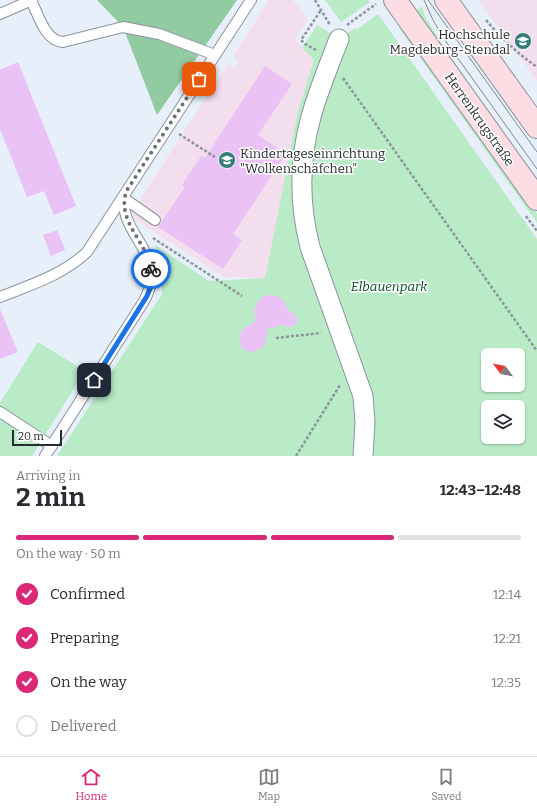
<!DOCTYPE html>
<html lang="en">
<head>
<meta charset="utf-8">
<style>
  body { margin:0; font-family:Bitter,serif; background:#f7f7f7; color:#2b2b33; height:100vh; display:flex; flex-direction:column; font-size:15px; white-space:nowrap }
  * { box-sizing:border-box; margin:0 }
  p { font-size:13px; color:#7c7c81 }
  .icon { flex:none; width:22px; height:22px; fill:none; stroke:currentColor; stroke-width:2; stroke-linecap:round; stroke-linejoin:round }
  .map { position:relative; height:456px; overflow:hidden }
  .panel { display:flex; flex-direction:column; background:#fff; flex:1 }
  .panel>* { flex:none }
  .needle { width:26px; rotate:302deg }
  .controls { position:absolute; left:481px; top:348px; display:grid; gap:8px }
  .controls a { display:grid; place-items:center; width:44px; height:44px; border-radius:6px; background:#fff; box-shadow:0 1px 3px #0004; font-size:20px }
  .scale { position:absolute; left:12px; bottom:10px; width:50px; box-sizing:border-box; padding-left:4px; border:2px solid #282c2f; border-top:0; font-size:11px; line-height:14px; white-space:nowrap; color:#282c2f; -webkit-text-stroke:3px #fff; paint-order:stroke }
  .pin { position:absolute; display:grid; place-items:center; width:34px; height:34px; color:#fff; margin:-17px; border-radius:8px; box-shadow:0 2px 6px #0006 }
  .courier { position:absolute; display:grid; place-items:center; width:40px; height:40px; margin:-20px; border:3px solid #1a73e8; border-radius:50%; background:#fff; color:#222; box-shadow:0 1px 5px #0007 }
  .head em { font-style:normal; font-weight:700 }
  .head div { display:flex; flex-direction:column-reverse }
  .head { display:flex; align-items:center; justify-content:space-between; height:68px; padding:0 16px }
  h1 { font-size:26px; font-weight:700; line-height:30px }
  .bar { display:grid; grid-template-columns:repeat(4,1fr); gap:6px 4px; align-content:center; height:48px; padding:0 16px }
  .bar i { height:5px; border-radius:3px; background:#e1e1e2 }
  .bar .selected { background:#db2777 }
  .bar p { grid-column:span 4 }
  ol { padding:0 16px; list-style:none }
  li { display:flex; align-items:center; gap:12px; height:44px }
  li p { margin-inline-start:auto }
  li .icon { padding:4px; border-radius:50%; background:#db2777; color:#fff; stroke-width:4 }
  li:last-child { color:#7c7c81 }
  li i { width:22px; height:22px; border:2px solid #e1e1e2; border-radius:50% }
  .tab-bar { display:flex; justify-content:space-around; align-items:center; height:56px; border-top:1px solid #e1e1e2; background:#fff; font-size:11px; color:#7c7c81 }
  .tab-bar a { display:grid; justify-items:center; gap:2px }
  .tab-bar .selected { color:#db2777 }
  .map>svg:first-child { display:block }
</style>
</head>
<body>
<div class="map">
<svg width="537" height="456" viewBox="0 0 537 456">
  <rect width="100%" height="100%" fill="#e7f0fa"/>
  <g fill="#f3deed">
    <path d="M 269,0 L 293,0 L 308,19 L 295,40 L 314,60 L 298,111 L 265,278 L 224,277 L 134,219 L 133,210 L 228,64 L 235,68 L 239,61 L 233,56 Z"/>
    <path d="M 479,0 L 537,0 L 537,81 Z"/>
  </g>
  <g fill="#b9ebc7" fill-rule="evenodd">
    <path d="M 325,0 L 368,0 L 370,2 L 341,22 Z"/>
    <path d="M 422,7 L 426,18 L 443,46 L 537,180 L 537,185 L 415,12 Z"/>
    <path d="M 378,14 L 537,239 L 537,456 L 57,456 L 162,294 L 162,268 L 155,245 L 209,281 L 265,278 L 298,111 L 314,60 L 302,48 L 317,25 L 339,39 L 355,28 L 356,30 ZM 488,355 L 518,355 L 518,385 L 488,385 ZM 488,407 L 518,407 L 518,437 L 488,437 Z"/>
    <path d="M 401,22 L 537,214 L 537,223 L 399,28 Z"/>
    <path d="M 38,342 L 85,371 L 32,456 L 0,456 L 0,403 Z"/>
  </g>
  <path fill="#92cba2" d="M 97,0 L 237,0 L 157,115 L 123,27 Z"/>
  <g fill="#eac2f6">
    <path d="M 18,62 L 76,206 L 54,215 L 44,191 L 27,197 L 0,129 L 0,70 Z"/>
    <path d="M 265,66 L 292,84 L 258,135 L 286,154 L 233,234 L 242,240 L 223,269 L 158,227 L 185,187 L 182,185 L 201,156 L 205,158 Z"/>
    <path d="M 57,230 L 65,250 L 51,256 L 43,235 Z"/>
    <path d="M 271,295 L 277,296 L 283,300 L 290,312 L 293,313 L 297,317 L 297,323 L 292,327 L 280,325 L 277,327 L 268,328 L 265,344 L 262,348 L 253,352 L 247,351 L 243,349 L 240,344 L 240,334 L 243,329 L 256,321 L 254,311 L 256,305 L 260,299 L 265,296 Z"/>
    <path d="M 0,309 L 18,352 L 0,359 Z"/>
  </g>
  <g fill="none" stroke-linecap="round" stroke-linejoin="round">
    <g stroke="#8b939c" stroke-width="12">
      <g id="lane">
        <path d="M 31,0 C 38,14 45,41 63,42 L 123,27 L 159,34 L 215,55"/>
        <path d="M 0,14 L 32,0"/>
        <path d="M 125,199 L 155,220"/>
        <path d="M 0,297 C 30,285 63,275 87,252 L 251,0"/>
        <path d="M 0,412 L 52,446"/>
        <path d="M 45,456 L 144,301 C 171,253 116,235 125,194"/>
      </g>
    </g>
    <g stroke="#8b939c" stroke-width="21">
      <path id="street" d="M 339,39 C 329,65 318,91 311,117 C 299,160 299,204 310,247 L 363,396 L 365,422 L 363,456"/>
    </g>
    <g stroke="#8b939c" stroke-width="24">
      <g id="secondary">
        <path d="M 395,0 L 537,199"/>
        <path d="M 446,0 L 537,127"/>
      </g>
    </g>
    <g stroke="#8e959c" stroke-width="2.5" stroke-dasharray="3 2" stroke-linecap="butt">
      <path d="M 315,0 L 330,25"/>
      <path d="M 486,20 C 501,38 517,53 537,67"/>
      <path d="M 347,25 L 376,4"/>
      <path d="M 316,50 L 305,44 L 301,40 L 321,10"/>
      <path d="M 343,78 L 537,351"/>
      <path d="M 179,134 L 215,157"/>
      <path d="M 526,216 L 537,231"/>
      <path d="M 153,238 L 242,296"/>
      <path d="M 276,338 L 321,333"/>
      <path d="M 296,456 L 340,385"/>
    </g>
    <use href="#lane" stroke="#fff" stroke-width="10"/>
    <use href="#street" stroke="#fff" stroke-width="19"/>
    <use href="#secondary" stroke="#fcdde3" stroke-width="22"/>
    <g stroke="#80878d" stroke-width="1">
      <path d="M 424,0 L 432,18 L 442,36 L 537,169"/>
      <path d="M 428,0 L 537,152"/>
    </g>
  </g>
  <g fill="none" stroke-linecap="round" stroke-linejoin="round">
    <path stroke="#6b7176" stroke-width="4" stroke-dasharray="0 7.2" d="M 151,269 C 147,242 115,220 127,190 L 199,79"/>
    <path stroke="#1a73e8" stroke-width="5" d="M 94,380 L 147,296 L 151,286 L 151,269"/>
  </g>
  <defs>
    <g id="university-disc" transform="scale(0.9)"><circle r="9.5" fill="#347d7b" stroke="#fff"/><path d="M0-5L7-2L0 1L-7-2ZM-4 1L0 2.5L4 1V4Q0 6-4 4Z" fill="#fff"/></g>
    <g id="school-disc" transform="scale(0.9)"><circle r="9.5" fill="#347d7b" stroke="#fff"/><path d="M0-5L7-2L0 1L-7-2ZM-4 1L0 2.5L4 1V4Q0 6-4 4Z" fill="#fff"/></g>
  </defs>
  <g fill-rule="evenodd">
    <use href="#university-disc" x="523" y="41"/>
    <use href="#school-disc" x="227" y="160"/>
  </g>
  <g text-anchor="middle" stroke-width="3" stroke-linejoin="round" paint-order="stroke">
    <g font-size="13" fill="#282c2f" stroke="#fff" text-anchor="end">
      <text x="510" y="39">Hochschule<tspan x="510" dy="15">Magdeburg-Stendal</tspan></text>
      <text x="240" y="158" text-anchor="start">Kindertageseinrichtung<tspan x="240" dy="15">"Wolkenschäfchen"</tspan></text>
    </g>
    <g font-size="13" fill="#282c2f" stroke="#fff">
      <text transform="translate(480 119) rotate(55)" y="5">Herrenkrugstraße</text>
    </g>
    <g font-size="13" font-style="italic" fill="#074c27" stroke="#fff">
      <text x="389" y="291">Elbauenpark</text>
    </g>
  </g>
</svg>
<div class="controls">
<a><svg class="needle" viewBox="-14 -14 28 28"><path d="M0-13l5 13h-10z" fill="#e53935"/><path d="M0 13l5-13h-10z" fill="#7c7c81"/></svg></a>
<a><svg class="icon" aria-label="layers" viewBox="0 0 24 24"><path d="M12 4l9 5-9 5-9-5zM3 14l9 5 9-5"/></svg></a>
</div>
<div class="scale">20 m</div>
<div class="pin" style="left:199px;top:79px;background:#ea580c"><svg class="icon" aria-label="bag" viewBox="0 0 24 24"><path d="M5 8h14l-1 12H6zM9 8a3 3 0 0 1 6 0"/></svg></div>
<div class="pin" style="left:94px;top:380px;background:#1f2937"><svg class="icon" aria-label="home" viewBox="0 0 24 24"><path d="M3 11l9-7 9 7M6 9v11h12V9"/></svg></div>
<div class="courier" style="left:151px;top:269px"><svg class="icon" aria-label="bike" viewBox="0 0 24 24"><circle cx="6" cy="16" r="4"/><circle cx="18" cy="16" r="4"/><path d="M6 16l4-8h5l3 8M10 8l3 8H6M13 5h3"/></svg></div>
</div>
<section class="panel">
<div class="head"><div><h1>2 min</h1><p>Arriving in</p></div><em>12:43–12:48</em></div>
<div class="bar"><i class="selected"></i><i class="selected"></i><i class="selected"></i><i></i><p>On the way · 50 m</p></div>
<ol>
<li><svg class="icon" aria-label="check" viewBox="0 0 24 24"><path d="M5 12l5 5 9-10"/></svg>Confirmed<p>12:14</p></li>
<li><svg class="icon" aria-label="check" viewBox="0 0 24 24"><path d="M5 12l5 5 9-10"/></svg>Preparing<p>12:21</p></li>
<li><svg class="icon" aria-label="check" viewBox="0 0 24 24"><path d="M5 12l5 5 9-10"/></svg>On the way<p>12:35</p></li>
<li><i></i>Delivered</li>
</ol>
</section>
<nav class="tab-bar">
<a class="selected"><svg class="icon" aria-label="home" viewBox="0 0 24 24"><path d="M3 11l9-7 9 7M6 9v11h12V9"/></svg>Home</a>
<a><svg class="icon" aria-label="map" viewBox="0 0 24 24"><path d="M3 6l6-2 6 2 6-2v14l-6 2-6-2-6 2zM9 4v14M15 6v14"/></svg>Map</a>
<a><svg class="icon" aria-label="saved" viewBox="0 0 24 24"><path d="M7 4h10v16l-5-4-5 4z"/></svg>Saved</a>
</nav>
</body>
</html>
